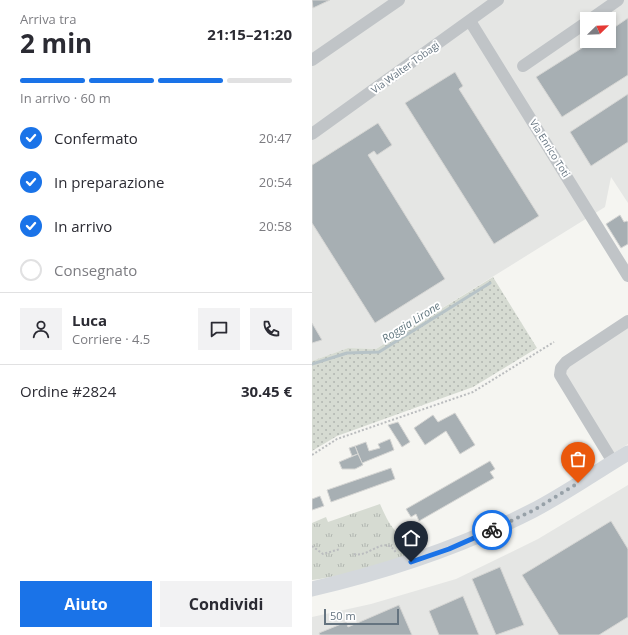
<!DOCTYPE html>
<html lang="it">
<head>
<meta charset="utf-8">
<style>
  body { margin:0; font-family:"Open Sans",sans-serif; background:#f2f2f3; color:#2b2b33; height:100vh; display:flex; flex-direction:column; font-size:15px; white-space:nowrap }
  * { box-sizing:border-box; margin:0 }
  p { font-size:13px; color:#7c7c81 }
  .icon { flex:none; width:22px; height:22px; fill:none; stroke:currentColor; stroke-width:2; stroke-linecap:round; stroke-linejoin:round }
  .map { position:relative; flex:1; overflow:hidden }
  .panel { display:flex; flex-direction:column; background:#fff; width:312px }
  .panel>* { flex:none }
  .needle { width:26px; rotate:67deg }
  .buttons { position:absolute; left:268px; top:12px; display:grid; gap:8px }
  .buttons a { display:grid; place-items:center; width:36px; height:36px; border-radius:0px; background:#fff; box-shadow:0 2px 6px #0003; font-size:20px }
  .scale { position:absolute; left:12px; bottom:10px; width:75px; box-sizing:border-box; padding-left:4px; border:2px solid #657480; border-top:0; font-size:11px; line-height:14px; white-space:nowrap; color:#657480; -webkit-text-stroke:3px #fff; paint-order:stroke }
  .pin { position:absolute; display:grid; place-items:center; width:34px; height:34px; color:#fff; margin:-41px -17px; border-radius:50% 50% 50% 0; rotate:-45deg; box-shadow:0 0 4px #0007 }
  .pin .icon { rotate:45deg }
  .courier { position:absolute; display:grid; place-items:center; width:40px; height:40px; margin:-20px; border:3px solid #1a73e8; border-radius:50%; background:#fff; color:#222; box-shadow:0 1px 5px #0007 }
  .summary em { font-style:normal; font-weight:700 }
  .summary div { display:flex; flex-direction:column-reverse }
  .summary { display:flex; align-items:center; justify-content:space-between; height:68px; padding:0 20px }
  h1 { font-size:26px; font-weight:700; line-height:30px }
  .bar { display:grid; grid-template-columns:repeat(4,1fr); gap:6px 4px; align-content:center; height:48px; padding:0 20px }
  .bar i { height:5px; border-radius:3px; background:#e1e1e2 }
  .bar .active { background:#1a73e8 }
  .bar p { grid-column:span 4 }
  .line { display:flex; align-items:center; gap:10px; padding:0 20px; border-top:1px solid #e1e1e2 }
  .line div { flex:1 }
  .round { display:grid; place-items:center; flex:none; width:42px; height:42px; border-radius:0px; background:#f2f2f3 }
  ol { padding:0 20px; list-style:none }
  li { display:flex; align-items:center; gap:12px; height:44px }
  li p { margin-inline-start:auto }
  li .icon { padding:4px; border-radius:50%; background:#1a73e8; color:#fff; stroke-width:4 }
  li:last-child { color:#7c7c81 }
  li i { width:22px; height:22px; border:2px solid #e1e1e2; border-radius:50% }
  .cta { display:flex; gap:8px; margin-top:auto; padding:8px 20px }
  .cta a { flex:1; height:46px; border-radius:0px; background:#1a73e8; color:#fff; font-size:16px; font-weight:700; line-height:46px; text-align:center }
  .cta a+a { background:#f2f2f3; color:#2b2b33 }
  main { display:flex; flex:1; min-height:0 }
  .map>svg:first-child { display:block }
</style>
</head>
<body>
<main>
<section class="panel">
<div class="summary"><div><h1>2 min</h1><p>Arriva tra</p></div><em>21:15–21:20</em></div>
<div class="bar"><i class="active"></i><i class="active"></i><i class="active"></i><i></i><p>In arrivo · 60 m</p></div>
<ol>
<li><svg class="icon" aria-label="check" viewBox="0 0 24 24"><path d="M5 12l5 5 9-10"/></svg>Confermato<p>20:47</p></li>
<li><svg class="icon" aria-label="check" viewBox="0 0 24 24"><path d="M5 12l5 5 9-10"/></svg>In preparazione<p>20:54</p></li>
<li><svg class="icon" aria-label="check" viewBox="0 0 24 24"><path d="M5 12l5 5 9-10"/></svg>In arrivo<p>20:58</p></li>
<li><i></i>Consegnato</li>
</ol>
<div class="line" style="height:72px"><a class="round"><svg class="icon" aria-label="person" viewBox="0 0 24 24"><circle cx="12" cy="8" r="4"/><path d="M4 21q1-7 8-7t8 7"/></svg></a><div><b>Luca</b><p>Corriere · 4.5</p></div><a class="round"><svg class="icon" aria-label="chat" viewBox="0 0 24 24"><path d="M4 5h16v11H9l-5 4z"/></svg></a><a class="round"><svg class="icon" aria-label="phone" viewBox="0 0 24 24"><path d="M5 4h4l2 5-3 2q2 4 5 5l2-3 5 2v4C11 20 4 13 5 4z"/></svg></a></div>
<div class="line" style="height:52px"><div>Ordine #2824</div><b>30.45 €</b></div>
<div class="cta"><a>Aiuto</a><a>Condividi</a></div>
</section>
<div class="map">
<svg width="316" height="635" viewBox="0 0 316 635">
  <defs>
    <pattern id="grass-dots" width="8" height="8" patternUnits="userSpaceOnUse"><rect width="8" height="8" fill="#d6dbd2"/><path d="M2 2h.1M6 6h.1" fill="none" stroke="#b1b6b0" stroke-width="1.8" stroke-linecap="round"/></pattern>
    <pattern id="park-tufts" width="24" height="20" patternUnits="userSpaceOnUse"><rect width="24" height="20" fill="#d6dbd2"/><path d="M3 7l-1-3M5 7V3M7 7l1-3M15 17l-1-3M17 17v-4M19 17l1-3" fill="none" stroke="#b1b6b0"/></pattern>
  </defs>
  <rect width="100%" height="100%" fill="#f5f5f1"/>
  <g fill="#e5e6e4" fill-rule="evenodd">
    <path d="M 0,0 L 316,0 L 316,203 L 299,177 L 293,207 L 64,349 L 36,348 L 0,361 ZM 275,19 L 297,19 L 297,41 L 275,41 Z"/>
    <path d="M 316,326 L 316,444 L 300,454 L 251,374 L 252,369 Z"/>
    <path d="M 316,485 L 316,635 L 0,635 L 0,617 L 59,604 L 144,579 L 226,539 Z"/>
  </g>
  <path fill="url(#grass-dots)" d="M 181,277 L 225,348 L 161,387 L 25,436 L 0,451 L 0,361 L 36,348 L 64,349 Z"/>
  <path fill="url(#park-tufts)" d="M 68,504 C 79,529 86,542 116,540 C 113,543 109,548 105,551 C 77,565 31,576 0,580 L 0,523 L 14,517 L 16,522 Z"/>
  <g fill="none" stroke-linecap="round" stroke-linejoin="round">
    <path stroke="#b7c3c7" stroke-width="3" d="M 0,364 L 35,353 L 67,352 L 178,283"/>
  </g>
  <g fill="#a7afb3" stroke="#d6d6d4">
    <path d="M 0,0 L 18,0 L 1,8 Z"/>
    <path d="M 316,18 L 316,75 L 250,117 L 224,77 L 281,41 L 297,41 L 297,31 Z"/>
    <path d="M 143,72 L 151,86 L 147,89 L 227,216 L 182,244 L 93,103 Z"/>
    <path d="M 316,94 L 316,142 L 279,166 L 258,132 Z"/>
    <path d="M 66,123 L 80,145 L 65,155 L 62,151 L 56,155 L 133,279 L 63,323 L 0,223 L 0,165 Z"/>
    <path d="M 308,215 L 312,222 L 315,221 L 316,222 L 316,244 L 309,248 L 294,224 Z"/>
    <path d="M 0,323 L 10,340 L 0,343 Z"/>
    <path d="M 143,413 L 163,445 L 148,454 L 134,431 L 113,445 L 102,428 L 121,415 L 126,422 Z"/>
    <path d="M 86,422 L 98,442 L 90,447 L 76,425 Z"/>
    <path d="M 78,439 L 82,450 L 50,463 L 43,446 L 54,442 L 57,451 L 68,448 L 66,444 Z"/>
    <path d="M 43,446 L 46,454 L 40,456 L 37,448 Z"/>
    <path d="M 46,454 L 51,465 L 43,469 L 30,469 L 27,462 Z"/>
    <path d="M 178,461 L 183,469 L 178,472 L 182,478 L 107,521 L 104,514 L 99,517 L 94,509 Z"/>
    <path d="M 79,468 L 83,479 L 19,502 L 15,490 Z"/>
    <path d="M 8,496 L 12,506 L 0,510 L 0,499 Z"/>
    <path d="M 299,521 L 316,549 L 316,617 L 287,635 L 247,635 L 210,575 Z"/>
    <path d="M 188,567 L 212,625 L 184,635 L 160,579 Z"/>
    <path d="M 151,596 L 167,635 L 127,635 L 117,611 Z"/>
    <path d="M 87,605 L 100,635 L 8,635 L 7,633 L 34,622 L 36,627 Z"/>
  </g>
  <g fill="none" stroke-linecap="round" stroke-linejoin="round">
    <g stroke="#babcbe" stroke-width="2" stroke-dasharray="2 2" stroke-linecap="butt">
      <path d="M 0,455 L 25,439 L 161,392 L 242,342"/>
      <path d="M 0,546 L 11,554 L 28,549"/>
      <path d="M 42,554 C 58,558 73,533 84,553"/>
    </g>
    <g stroke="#c0c4c7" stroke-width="12">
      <path d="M 279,19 L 306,0"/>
      <path d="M 158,21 L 316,276"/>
      <path d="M 0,60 L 87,0"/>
      <path d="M 211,66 L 275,22"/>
      <path d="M 0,134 L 186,0"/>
      <path d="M 301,462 L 248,375 L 249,368 L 254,362 L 316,321"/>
    </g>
    <path stroke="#d4d8dc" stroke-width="15" d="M 0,589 C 77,571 149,547 220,511 C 253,494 284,472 316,453"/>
  </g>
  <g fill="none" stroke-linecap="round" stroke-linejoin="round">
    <path stroke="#97a1a8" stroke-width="4" stroke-dasharray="0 7.2" d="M 180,530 L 222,510 L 266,483"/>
    <path stroke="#1a73e8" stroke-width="5" d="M 99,562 L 137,549 L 180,530"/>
  </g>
  <g text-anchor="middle" stroke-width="4" stroke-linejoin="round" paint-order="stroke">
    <g font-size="10" fill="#657480" stroke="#fff">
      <text transform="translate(93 67) rotate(-36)" y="4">Via Walter Tobagi</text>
      <text transform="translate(238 148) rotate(58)" y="4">Via Enrico Toti</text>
    </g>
    <g font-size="11" font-style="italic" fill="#61767e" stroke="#fff">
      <text transform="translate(99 322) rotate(-32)" y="4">Roggia Lirone</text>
    </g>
  </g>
</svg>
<div class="buttons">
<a><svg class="needle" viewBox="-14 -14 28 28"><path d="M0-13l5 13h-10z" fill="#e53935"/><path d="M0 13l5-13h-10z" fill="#7c7c81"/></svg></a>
</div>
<div class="scale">50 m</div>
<div class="pin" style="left:266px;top:483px;background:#ea580c"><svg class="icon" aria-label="bag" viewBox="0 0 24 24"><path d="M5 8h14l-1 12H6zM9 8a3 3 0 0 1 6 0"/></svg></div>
<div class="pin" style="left:99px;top:562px;background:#1f2937"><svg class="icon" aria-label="home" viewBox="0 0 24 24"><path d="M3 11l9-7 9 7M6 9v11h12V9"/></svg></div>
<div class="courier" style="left:180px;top:530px"><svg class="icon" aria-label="bike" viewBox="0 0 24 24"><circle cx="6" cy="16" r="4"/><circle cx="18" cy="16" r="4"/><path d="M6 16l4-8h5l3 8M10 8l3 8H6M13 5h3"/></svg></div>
</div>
</main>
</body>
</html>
